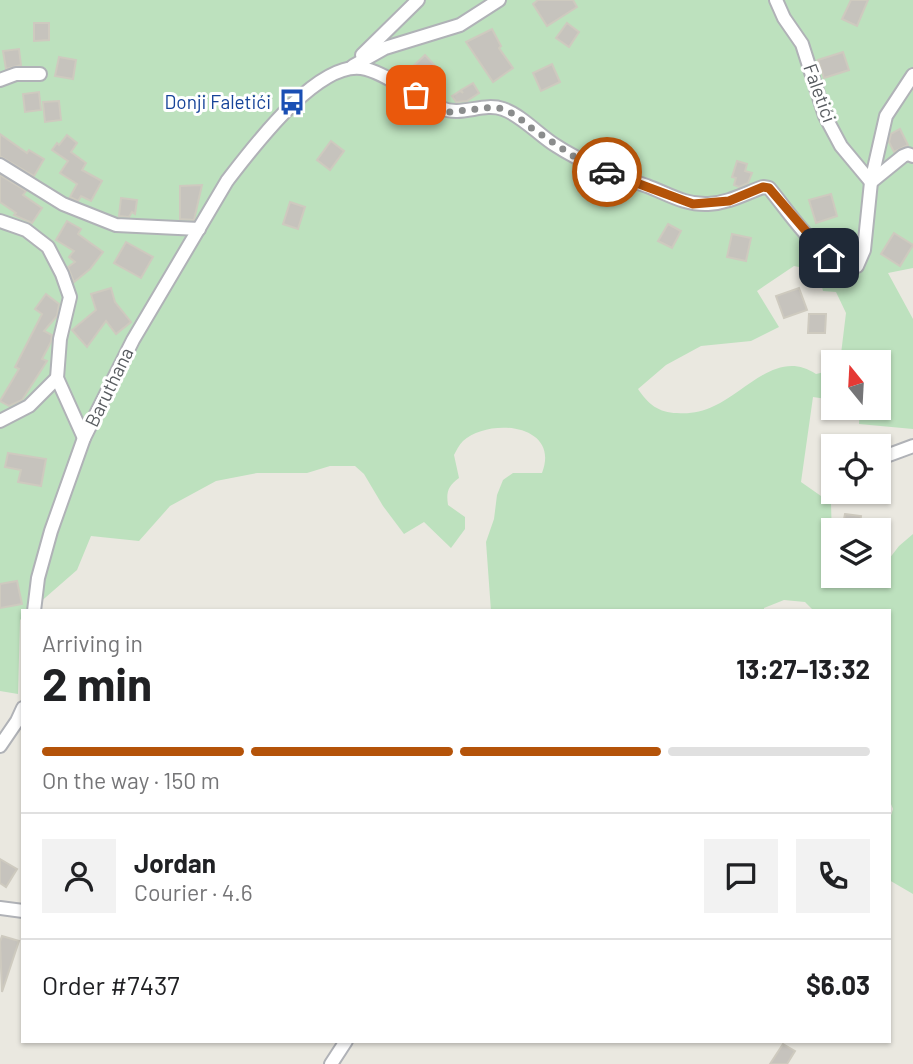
<!DOCTYPE html>
<html lang="en">
<head>
<meta charset="utf-8">
<style>
  body { margin:0; font-family:Barlow,sans-serif; background:#f2f2f2; color:#202124; height:100vh; display:flex; flex-direction:column; font-size:26px; white-space:nowrap }
  * { box-sizing:border-box; margin:0 }
  p { font-size:23px; color:#757577 }
  .icon { flex:none; width:38px; height:38px; fill:none; stroke:currentColor; stroke-width:2; stroke-linecap:round; stroke-linejoin:round }
  .map { position:relative; flex:1; overflow:hidden }
  .sheet { position:absolute; left:21px; top:609px; width:870px; height:434px; display:flex; flex-direction:column; background:#fff; border-radius:0px; box-shadow:0 2px 5px #0004 }
  .sheet>* { flex:none }
  .needle { width:46px; rotate:342deg }
  .tools { position:absolute; left:821px; top:350px; display:grid; gap:14px }
  .tools a { display:grid; place-items:center; width:70px; height:70px; border-radius:0px; background:#fff; box-shadow:0 2px 5px #0004; font-size:35px }
  .pin { position:absolute; display:grid; place-items:center; width:60px; height:60px; color:#fff; margin:-30px; border-radius:14px; box-shadow:0 4px 10px #0006 }
  .courier { position:absolute; display:grid; place-items:center; width:70px; height:70px; margin:-35px; border:5px solid #b45309; border-radius:50%; background:#fff; color:#222; box-shadow:0 2px 9px #0007 }
  .head em { font-style:normal; font-weight:700 }
  .head div { display:flex; flex-direction:column-reverse }
  .head { display:flex; align-items:center; justify-content:space-between; height:119px; padding:0 21px }
  h1 { font-size:46px; font-weight:700; line-height:52px }
  .bar { display:grid; grid-template-columns:repeat(4,1fr); gap:10px 7px; align-content:center; height:84px; padding:0 21px }
  .bar i { height:9px; border-radius:5px; background:#e0e0e0 }
  .bar .on { background:#b45309 }
  .bar p { grid-column:span 4 }
  .line { display:flex; align-items:center; gap:18px; padding:0 21px; border-top:2px solid #e0e0e0 }
  .line div { flex:1 }
  .round { display:grid; place-items:center; flex:none; width:74px; height:74px; border-radius:0px; background:#f2f2f2 }
  .map>svg:first-child { display:block }
</style>
</head>
<body>
<div class="map">
<svg width="913" height="1064" viewBox="0 0 913 1064">
  <rect width="100%" height="100%" fill="#eae8e0"/>
  <path fill="#bde1be" d="M 0,0 L 913,0 L 913,268 L 888,273 L 913,319 L 913,429 L 859,424 L 860,408 L 878,408 L 878,362 L 840,362 L 846,313 L 836,292 L 823,291 L 818,271 L 794,266 L 757,291 L 779,327 L 751,341 L 701,346 L 666,365 L 638,389 C 648,404 659,413 677,413 C 690,414 702,412 714,406 C 746,392 778,348 816,374 L 833,370 L 833,400 L 813,397 L 801,482 L 831,503 L 833,576 L 878,576 L 879,572 L 899,546 L 913,534 L 913,894 L 889,880 L 889,822 L 893,809 L 889,799 L 889,611 L 814,611 L 805,602 L 784,600 L 764,608 L 764,611 L 491,611 L 486,542 L 494,519 L 497,495 L 503,480 L 513,473 L 542,473 C 561,424 489,417 463,441 C 459,445 456,451 454,455 L 459,478 C 448,486 446,492 448,505 L 465,517 L 465,529 L 451,548 L 424,522 L 404,534 L 383,506 L 364,474 L 355,466 L 330,466 L 307,473 L 257,473 L 216,481 L 170,506 L 139,541 L 91,536 L 77,570 L 30,611 L 23,611 L 23,617 L 20,620 L 18,694 L 0,691 Z"/>
  <g fill="#c6c3bd" stroke="#cecabf" stroke-width="2">
    <path d="M 538,0 L 573,0 L 577,7 L 547,26 L 533,4 Z"/>
    <path d="M 851,0 L 868,0 L 857,26 L 842,19 Z"/>
    <path d="M 34,23 L 49,23 L 49,40 L 34,41 Z"/>
    <path d="M 567,23 L 579,32 L 569,47 L 556,38 Z"/>
    <path d="M 492,29 L 501,46 L 499,48 L 513,68 L 493,82 L 466,42 Z"/>
    <path d="M 19,49 L 21,65 L 6,69 L 3,51 Z"/>
    <path d="M 843,52 L 849,70 L 824,78 L 818,60 Z"/>
    <path d="M 425,55 L 437,68 L 419,85 L 407,72 Z"/>
    <path d="M 59,57 L 76,60 L 73,79 L 55,76 Z"/>
    <path d="M 552,64 L 560,82 L 541,91 L 533,73 Z"/>
    <path d="M 473,83 L 479,93 L 467,101 L 456,102 L 452,96 L 460,91 L 463,93 L 461,90 Z"/>
    <path d="M 39,92 L 41,110 L 25,112 L 23,94 Z"/>
    <path d="M 59,101 L 61,120 L 45,122 L 43,102 Z"/>
    <path d="M 900,129 L 908,145 L 894,152 L 889,142 L 891,134 Z"/>
    <path d="M 0,134 L 27,153 L 29,150 L 44,159 L 34,176 L 0,156 Z"/>
    <path d="M 67,135 L 77,143 L 71,152 L 86,163 L 82,170 L 102,181 L 91,201 L 81,196 L 78,201 L 70,197 L 77,184 L 60,173 L 68,161 L 52,150 L 57,143 L 59,145 Z"/>
    <path d="M 331,141 L 344,151 L 330,170 L 317,160 Z"/>
    <path d="M 737,161 L 747,164 L 745,171 L 752,173 L 748,183 L 739,187 L 734,185 L 736,178 L 732,177 Z"/>
    <path d="M 0,175 L 26,191 L 23,195 L 42,208 L 32,223 L 14,215 L 16,213 L 0,202 Z"/>
    <path d="M 202,185 L 194,220 L 180,219 L 180,186 Z"/>
    <path d="M 831,194 L 837,216 L 816,223 L 809,200 Z"/>
    <path d="M 121,198 L 137,200 L 135,214 L 132,212 L 129,217 L 119,216 Z"/>
    <path d="M 290,202 L 305,207 L 298,229 L 283,224 Z"/>
    <path d="M 67,221 L 81,229 L 78,234 L 103,252 L 90,269 L 74,282 L 68,267 L 75,262 L 69,257 L 74,251 L 56,240 Z"/>
    <path d="M 668,224 L 681,231 L 672,248 L 658,241 Z"/>
    <path d="M 894,233 L 913,245 L 900,266 L 881,254 Z"/>
    <path d="M 732,234 L 751,238 L 746,261 L 727,257 Z"/>
    <path d="M 126,242 L 153,257 L 141,278 L 114,263 Z"/>
    <path d="M 111,288 L 115,302 L 131,322 L 116,334 L 106,321 L 87,347 L 72,330 L 96,310 L 91,294 Z"/>
    <path d="M 799,288 L 807,310 L 784,318 L 776,296 Z"/>
    <path d="M 46,294 L 59,304 L 57,316 L 44,331 L 52,335 L 51,342 L 42,359 L 47,361 L 22,400 L 9,406 L 0,401 L 19,369 L 15,367 L 42,314 L 35,309 Z"/>
    <path d="M 809,314 L 826,314 L 825,333 L 808,333 Z"/>
    <path d="M 8,453 L 46,459 L 41,486 L 18,482 L 21,470 L 5,467 Z"/>
    <path d="M 845,514 L 861,516 L 859,530 L 842,530 Z"/>
    <path d="M 17,581 L 22,604 L 0,608 L 0,584 Z"/>
    <path d="M 0,859 L 17,869 L 6,887 L 0,883 Z"/>
    <path d="M 2,936 L 19,941 L 2,992 L 0,942 Z"/>
    <path d="M 783,1044 L 795,1051 L 787,1064 L 770,1064 Z"/>
  </g>
  <g fill="none" stroke-linecap="round" stroke-linejoin="round">
    <g stroke="#b0b2b7" stroke-width="16">
      <g id="minor">
        <path d="M 776,0 L 784,18 L 802,44 L 825,116 L 841,146 L 871,182 L 903,156 L 908,154 L 913,156"/>
        <path d="M 362,55 L 418,0"/>
        <path d="M 353,66 L 385,48 L 460,25 L 499,0"/>
        <path d="M 0,80 L 16,74 L 40,74"/>
        <path d="M 0,165 L 63,204 L 116,225 L 199,229"/>
        <path d="M 0,221 L 26,230 L 48,247 L 62,274 L 70,297 L 60,339 L 57,378 L 84,438"/>
        <path d="M 0,421 L 29,406 L 57,378"/>
        <path d="M 878,459 L 913,446"/>
        <path d="M 34,611 L 38,578 L 51,531 L 84,438 L 133,340 L 227,181 C 251,150 320,56 366,69 C 392,76 415,98 441,108 C 461,117 483,102 503,109 C 521,115 539,135 555,145 C 584,164 615,175 647,186 C 668,194 685,205 708,204 C 728,203 744,194 763,187 L 769,188 C 787,209 827,272 857,266 L 864,250 L 871,182 L 886,116 L 913,75"/>
        <path d="M 0,746 L 17,721 L 23,708"/>
        <path d="M 0,908 L 23,911"/>
        <path d="M 331,1064 L 346,1041"/>
      </g>
    </g>
    <use href="#minor" stroke="#fff" stroke-width="12"/>
  </g>
  <g fill="none" stroke-linecap="round" stroke-linejoin="round">
    <path stroke="#8b8d8d" stroke-width="7" stroke-dasharray="0 12.6" d="M 416,95 L 450,112 L 494,107 L 504,109 L 517,116 L 530,127 L 579,160 L 607,172"/>
    <path stroke="#b45309" stroke-width="9" d="M 607,172 L 693,204 L 729,201 L 763,187 L 769,188 L 829,258"/>
  </g>
  <defs>
    <g id="bus-bare" transform="scale(2.1)"><path d="M-5-6H5V4H4V6H2V4H-2V6H-4V4H-5ZM-3.5-4V0h7V-4ZM-3.5 1.2v1.5H-2V1.2ZM2 1.2v1.5H3.5V1.2Z" fill="#1a4fb4" stroke="#fff" stroke-width="2.5" paint-order="stroke"/></g>
  </defs>
  <g fill-rule="evenodd">
    <use href="#bus-bare" x="292" y="102"/>
  </g>
  <g text-anchor="middle" stroke-width="6" stroke-linejoin="round" paint-order="stroke">
    <g font-size="19" fill="#585c60" stroke="#fff">
      <text transform="translate(820 93) rotate(70)" y="7">Faletići</text>
      <text transform="translate(109 387) rotate(-64)" y="7">Baruthana</text>
    </g>
    <g font-size="19" fill="#164399" stroke="#fff" text-anchor="end">
      <text x="271" y="109">Donji Faletići</text>
    </g>
  </g>
</svg>
<div class="tools">
<a><svg class="needle" viewBox="-14 -14 28 28"><path d="M0-13l5 13h-10z" fill="#e53935"/><path d="M0 13l5-13h-10z" fill="#757577"/></svg></a>
<a><svg class="icon" aria-label="locate" viewBox="0 0 24 24"><circle cx="12" cy="12" r="6"/><path d="M12 2v4M12 18v4M2 12h4M18 12h4"/></svg></a>
<a><svg class="icon" aria-label="layers" viewBox="0 0 24 24"><path d="M12 4l9 5-9 5-9-5zM3 14l9 5 9-5"/></svg></a>
</div>
<div class="pin" style="left:416px;top:95px;background:#ea580c"><svg class="icon" aria-label="bag" viewBox="0 0 24 24"><path d="M5 8h14l-1 12H6zM9 8a3 3 0 0 1 6 0"/></svg></div>
<div class="pin" style="left:829px;top:258px;background:#1f2937"><svg class="icon" aria-label="home" viewBox="0 0 24 24"><path d="M3 11l9-7 9 7M6 9v11h12V9"/></svg></div>
<div class="courier" style="left:607px;top:172px"><svg class="icon" aria-label="car" viewBox="0 0 24 24"><path d="M5 17H2v-5l4-1 3-4h7l3 4 3 1v5h-3M9 17h6M6 11h13"/><circle cx="7" cy="17" r="2"/><circle cx="17" cy="17" r="2"/></svg></div>
<section class="sheet">
<div class="head"><div><h1>2 min</h1><p>Arriving in</p></div><em>13:27–13:32</em></div>
<div class="bar"><i class="on"></i><i class="on"></i><i class="on"></i><i></i><p>On the way · 150 m</p></div>
<div class="line" style="height:126px"><a class="round"><svg class="icon" aria-label="person" viewBox="0 0 24 24"><circle cx="12" cy="8" r="4"/><path d="M4 21q1-7 8-7t8 7"/></svg></a><div><b>Jordan</b><p>Courier · 4.6</p></div><a class="round"><svg class="icon" aria-label="chat" viewBox="0 0 24 24"><path d="M4 5h16v11H9l-5 4z"/></svg></a><a class="round"><svg class="icon" aria-label="phone" viewBox="0 0 24 24"><path d="M5 4h4l2 5-3 2q2 4 5 5l2-3 5 2v4C11 20 4 13 5 4z"/></svg></a></div>
<div class="line" style="height:91px"><div>Order #7437</div><b>$6.03</b></div>
</section>
</div>
</body>
</html>
